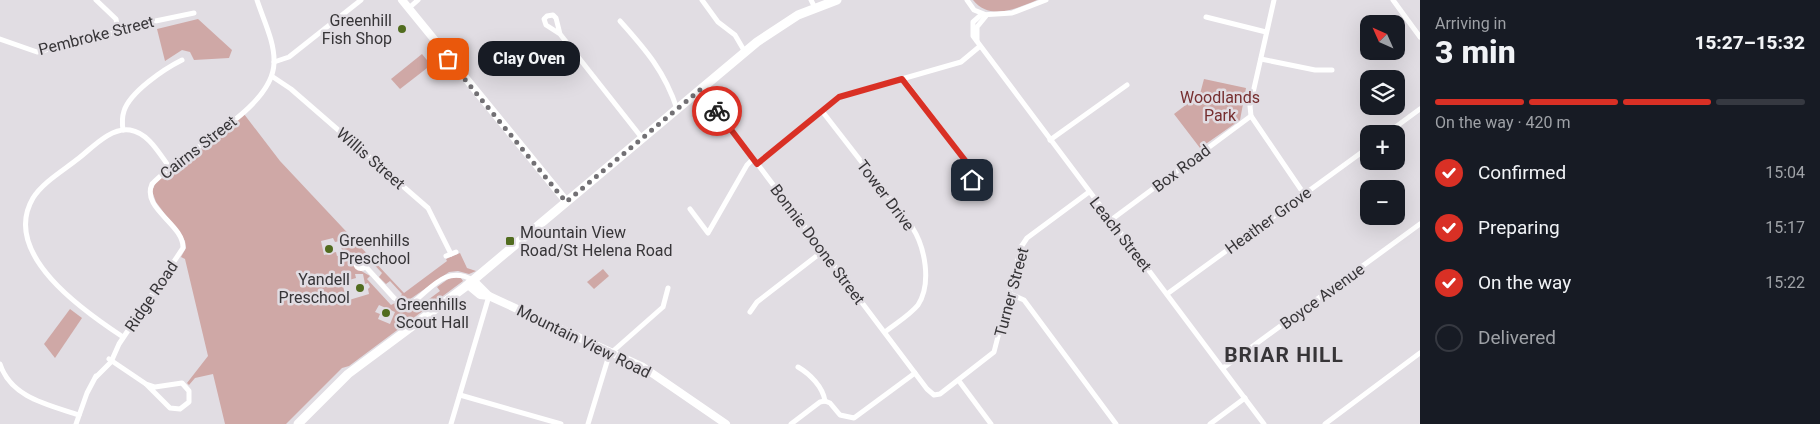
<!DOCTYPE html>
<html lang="en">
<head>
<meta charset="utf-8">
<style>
  body { margin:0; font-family:Roboto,sans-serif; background:#20242c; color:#f1f3f6; height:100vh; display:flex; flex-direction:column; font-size:19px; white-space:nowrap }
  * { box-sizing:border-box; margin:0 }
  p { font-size:16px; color:#9ea1a6 }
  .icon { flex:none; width:28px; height:28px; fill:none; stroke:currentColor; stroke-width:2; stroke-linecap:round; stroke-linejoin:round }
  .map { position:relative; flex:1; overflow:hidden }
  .side { display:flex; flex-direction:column; background:#171b24; width:400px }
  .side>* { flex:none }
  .needle { width:32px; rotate:315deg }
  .buttons { position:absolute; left:1360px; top:15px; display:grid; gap:10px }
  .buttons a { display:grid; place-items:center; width:45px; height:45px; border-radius:10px; background:#171b24; box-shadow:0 5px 20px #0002; font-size:25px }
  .pin { position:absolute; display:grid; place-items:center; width:42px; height:42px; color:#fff; margin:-21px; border-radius:10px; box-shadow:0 2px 8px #0006 }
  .courier { position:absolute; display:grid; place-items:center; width:50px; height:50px; margin:-25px; border:4px solid #d93025; border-radius:50%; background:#fff; color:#222; box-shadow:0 1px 6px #0007 }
  .bubble { position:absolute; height:35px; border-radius:15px; background:#171b24; box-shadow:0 5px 20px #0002; font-size:16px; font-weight:800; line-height:35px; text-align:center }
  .head em { font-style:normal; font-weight:800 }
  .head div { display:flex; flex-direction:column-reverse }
  .head { display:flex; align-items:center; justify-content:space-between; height:85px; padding:0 15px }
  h1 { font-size:32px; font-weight:800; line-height:38px }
  .bar { display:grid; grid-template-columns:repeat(4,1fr); gap:8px 5px; align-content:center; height:60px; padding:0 15px }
  .bar i { height:6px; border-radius:4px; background:#363941 }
  .bar .current { background:#d93025 }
  .bar p { grid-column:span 4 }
  ol { padding:0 15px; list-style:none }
  li { display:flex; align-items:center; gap:15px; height:55px }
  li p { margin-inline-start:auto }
  li .icon { padding:5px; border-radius:50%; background:#d93025; color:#fff; stroke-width:4 }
  li:last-child { color:#9ea1a6 }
  li i { width:28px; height:28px; border:2px solid #363941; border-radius:50% }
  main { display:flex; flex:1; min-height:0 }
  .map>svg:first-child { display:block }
</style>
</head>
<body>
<main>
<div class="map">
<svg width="1420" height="424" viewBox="0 0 1420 424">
  <rect width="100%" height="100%" fill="#e1dde3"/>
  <g fill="#cfa8a6" fill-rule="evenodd">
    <path d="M 973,0 L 1037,0 C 1015,9 990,21 973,0 Z"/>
    <path d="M 198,19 L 232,50 L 229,58 L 194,60 L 190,52 L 182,50 L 165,61 L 157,29 Z"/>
    <path d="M 422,54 L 431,65 L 400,89 L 391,79 Z"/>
    <path d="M 1204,79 L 1246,88 L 1240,120 L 1200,148 L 1174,114 L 1200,94 Z"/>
    <path d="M 244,114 L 280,161 L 404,293 L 447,261 L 446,259 L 460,253 L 467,268 L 476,271 L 469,274 L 458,271 L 449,272 L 406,302 L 399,298 L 402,294 L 390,281 L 386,284 L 379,277 L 382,273 L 366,256 L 362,254 L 356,256 L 353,263 L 356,268 L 370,276 L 367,279 L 391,305 L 395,303 L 402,307 L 409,307 L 413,311 L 440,291 L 437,287 L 451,277 L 461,278 L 463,281 L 349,366 L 342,368 L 286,424 L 225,424 L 213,374 L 195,378 L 189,385 L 187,383 L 208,356 L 185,259 L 181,257 L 186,248 L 185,241 L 156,202 L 152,191 L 156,182 ZM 333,238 L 335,242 L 340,241 L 343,255 L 337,256 L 336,252 L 324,255 L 321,241 ZM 355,274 L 363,274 L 365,284 L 368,283 L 370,287 L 368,289 L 369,294 L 349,300 L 347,294 L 345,294 L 342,282 L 356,278 ZM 379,305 L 395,312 L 390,324 L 378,319 L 380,314 L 375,312 Z"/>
    <path d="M 603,269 L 609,276 L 594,289 L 587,282 Z"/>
    <path d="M 70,309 L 82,318 L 55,358 L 44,344 Z"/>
  </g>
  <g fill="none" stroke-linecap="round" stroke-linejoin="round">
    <g stroke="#fff" stroke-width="5">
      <path d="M 96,0 L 116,19 L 118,31"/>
      <path d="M 702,0 L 718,22 L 735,35 L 745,52"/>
      <path d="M 811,0 L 815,8"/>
      <path d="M 967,0 L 974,10 L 984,14"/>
      <path d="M 1046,0 L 1012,13 L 981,15 L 973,22 L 973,36 L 1264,424"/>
      <path d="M 1274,0 L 1250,106 L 1251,116 L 1304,194"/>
      <path d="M 1393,0 L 1420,37"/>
      <path d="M 409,8 L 418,0"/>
      <path d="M 1206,17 L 1266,32"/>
      <path d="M 620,21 C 646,50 665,72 677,109"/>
      <path d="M 560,34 L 556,18 L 553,15 L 547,16 L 544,19 L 546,25 L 560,34 L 642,138"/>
      <path d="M 0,39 L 37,52 L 110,34 L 141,24 L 194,13"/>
      <path d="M 977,41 L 977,27 L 986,16"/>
      <path d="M 1261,59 L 1315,70 L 1332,70"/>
      <path d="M 274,62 L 289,57 L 361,0"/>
      <path d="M 273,77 L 291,89 L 428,208 L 451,254"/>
      <path d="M 903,79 L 971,168 L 972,180"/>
      <path d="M 701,89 L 927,389 L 934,395 L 940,394 L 994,352 L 1021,247 L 1027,238 L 1089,192"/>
      <path d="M 822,111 L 912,227 C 925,247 932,283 918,305 C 910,315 895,324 885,332"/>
      <path d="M 123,130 C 122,123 122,117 124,111 C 130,92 164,69 182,60"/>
      <path d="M 1386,134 L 1420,109"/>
      <path d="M 1050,140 L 1127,85"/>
      <path d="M 757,164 L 839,97 L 961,62 L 979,47"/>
      <path d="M 690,209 L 708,233 L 747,165 L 753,159"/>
      <path d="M 1111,220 L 1251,116"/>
      <path d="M 446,256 L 456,252"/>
      <circle cx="361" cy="263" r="5.5"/>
      <path d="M 365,266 L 394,298 L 405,305 L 411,304 C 432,288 446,265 473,280"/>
      <path d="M 1010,294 L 1024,300 L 1116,424"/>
      <path d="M 1167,294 L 1369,147"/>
      <path d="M 750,312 L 757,302 L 823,251"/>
      <path d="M 123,337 C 85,312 0,254 33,198 C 43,182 64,170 79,158 C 93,147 111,127 130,130 C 149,133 160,155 170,168"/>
      <path d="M 612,352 L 663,307 L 668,288"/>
      <path d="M 109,359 L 146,384 L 170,408 L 180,409 L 189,402 L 189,391 L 182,383 L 155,387 L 146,384"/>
      <path d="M 0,364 C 11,398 49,405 79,415"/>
      <path d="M 798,367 C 810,374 823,387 825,401"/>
      <path d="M 1223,368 L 1420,224"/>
      <path d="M 96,377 L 111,362 L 119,344 L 183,248 C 184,224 141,209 152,184 C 183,150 273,110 274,63 C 275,42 263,19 257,0"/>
      <path d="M 959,381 L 991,424"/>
      <path d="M 460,395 L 561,424"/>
      <path d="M 825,401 L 830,403 L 840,415 L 854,418 L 915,373"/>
      <path d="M 76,424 L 87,393 L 96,376"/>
      <path d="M 451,424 L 489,296"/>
      <path d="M 588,424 L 610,352"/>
      <path d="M 791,424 L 820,402 L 825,401"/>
      <path d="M 1210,424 L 1245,398"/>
      <path d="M 1325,424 L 1420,353"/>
    </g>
    <g stroke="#fff" stroke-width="8">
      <path d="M 402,0 L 566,201"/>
      <path d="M 473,280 L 489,296"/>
      <path d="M 468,285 L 480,295 L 489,296 L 643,367 L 726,424"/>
    </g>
    <path stroke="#fff" stroke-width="9" d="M 298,424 L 348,374 L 465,287 L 757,42 L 798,15 L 837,0"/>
  </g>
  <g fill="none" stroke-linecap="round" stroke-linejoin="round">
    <path stroke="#727074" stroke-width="5" stroke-dasharray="0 9" d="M 448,59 L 566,202 L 701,89 L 717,111"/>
    <path stroke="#d93025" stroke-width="6" d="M 717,111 L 757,164 L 839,97 L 902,79 L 971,168 L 972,180"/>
  </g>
  <g fill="#516c1f" stroke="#e1dde3" stroke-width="2">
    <circle cx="402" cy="29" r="5"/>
    <rect x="505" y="236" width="10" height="10" rx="2.5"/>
    <circle cx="329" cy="249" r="5"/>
    <circle cx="360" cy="288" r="5"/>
    <circle cx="386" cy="313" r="5"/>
  </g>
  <g text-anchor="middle" stroke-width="5" stroke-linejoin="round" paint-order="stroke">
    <g font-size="16" fill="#373538" stroke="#e1dde3" text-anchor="start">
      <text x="392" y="26" text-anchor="end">Greenhill<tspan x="392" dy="18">Fish Shop</tspan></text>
      <text x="520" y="238">Mountain View<tspan x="520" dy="18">Road/St Helena Road</tspan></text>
      <text x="339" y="246">Greenhills<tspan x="339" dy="18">Preschool</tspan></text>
      <text x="350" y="285" text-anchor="end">Yandell<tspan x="350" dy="18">Preschool</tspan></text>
      <text x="396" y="310">Greenhills<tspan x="396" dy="18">Scout Hall</tspan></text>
    </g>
    <g font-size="16" fill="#373538" stroke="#e1dde3">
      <text transform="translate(96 35) rotate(-14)" y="6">Pembroke Street</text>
      <text transform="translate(198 147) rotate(-38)" y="6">Cairns Street</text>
      <text transform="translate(371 158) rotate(41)" y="6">Willis Street</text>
      <text transform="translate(1181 168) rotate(-37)" y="6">Box Road</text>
      <text transform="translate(886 195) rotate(53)" y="6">Tower Drive</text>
      <text transform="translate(1268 220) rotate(-36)" y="6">Heather Grove</text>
      <text transform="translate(1121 234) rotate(52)" y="6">Leach Street</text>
      <text transform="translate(818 244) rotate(53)" y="6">Bonnie Doone Street</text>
      <text transform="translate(1011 292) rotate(-75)" y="6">Turner Street</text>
      <text transform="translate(151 296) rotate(-56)" y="6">Ridge Road</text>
      <text transform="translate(1322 296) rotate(-36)" y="6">Boyce Avenue</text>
      <text transform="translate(584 341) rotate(26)" y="6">Mountain View Road</text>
    </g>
    <g font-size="16" fill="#762e2f" stroke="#e1dde3">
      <text x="1220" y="103">Woodlands<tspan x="1220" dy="18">Park</tspan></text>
    </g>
    <g font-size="21" font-weight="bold" letter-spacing="1" fill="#373538" stroke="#e1dde3">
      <text x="1284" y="362">BRIAR HILL</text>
    </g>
  </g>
</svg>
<div class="buttons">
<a><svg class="needle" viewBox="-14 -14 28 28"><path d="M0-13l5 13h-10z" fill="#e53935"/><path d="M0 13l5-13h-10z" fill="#9ea1a6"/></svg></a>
<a><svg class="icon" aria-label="layers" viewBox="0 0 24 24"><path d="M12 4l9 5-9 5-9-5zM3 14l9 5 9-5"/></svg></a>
<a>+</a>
<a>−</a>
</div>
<div class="pin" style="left:448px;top:59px;background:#ea580c"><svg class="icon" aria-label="bag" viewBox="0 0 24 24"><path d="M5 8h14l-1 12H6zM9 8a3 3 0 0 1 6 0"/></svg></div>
<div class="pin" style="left:972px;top:180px;background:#1f2937"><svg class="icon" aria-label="home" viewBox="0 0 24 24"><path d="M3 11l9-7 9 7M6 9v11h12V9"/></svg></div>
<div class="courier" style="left:717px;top:111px"><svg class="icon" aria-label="bike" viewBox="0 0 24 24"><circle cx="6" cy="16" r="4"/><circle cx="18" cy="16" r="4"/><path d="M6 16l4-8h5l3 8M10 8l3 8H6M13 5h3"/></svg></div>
<div class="bubble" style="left:478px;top:41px;width:102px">Clay Oven</div>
</div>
<section class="side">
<div class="head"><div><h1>3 min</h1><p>Arriving in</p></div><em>15:27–15:32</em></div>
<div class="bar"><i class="current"></i><i class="current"></i><i class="current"></i><i></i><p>On the way · 420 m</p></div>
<ol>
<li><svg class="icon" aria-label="check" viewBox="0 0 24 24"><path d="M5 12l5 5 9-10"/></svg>Confirmed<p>15:04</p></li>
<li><svg class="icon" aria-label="check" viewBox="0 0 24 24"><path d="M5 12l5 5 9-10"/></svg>Preparing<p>15:17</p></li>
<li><svg class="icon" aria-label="check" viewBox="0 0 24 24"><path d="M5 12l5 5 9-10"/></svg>On the way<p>15:22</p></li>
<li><i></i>Delivered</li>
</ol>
</section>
</main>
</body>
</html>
